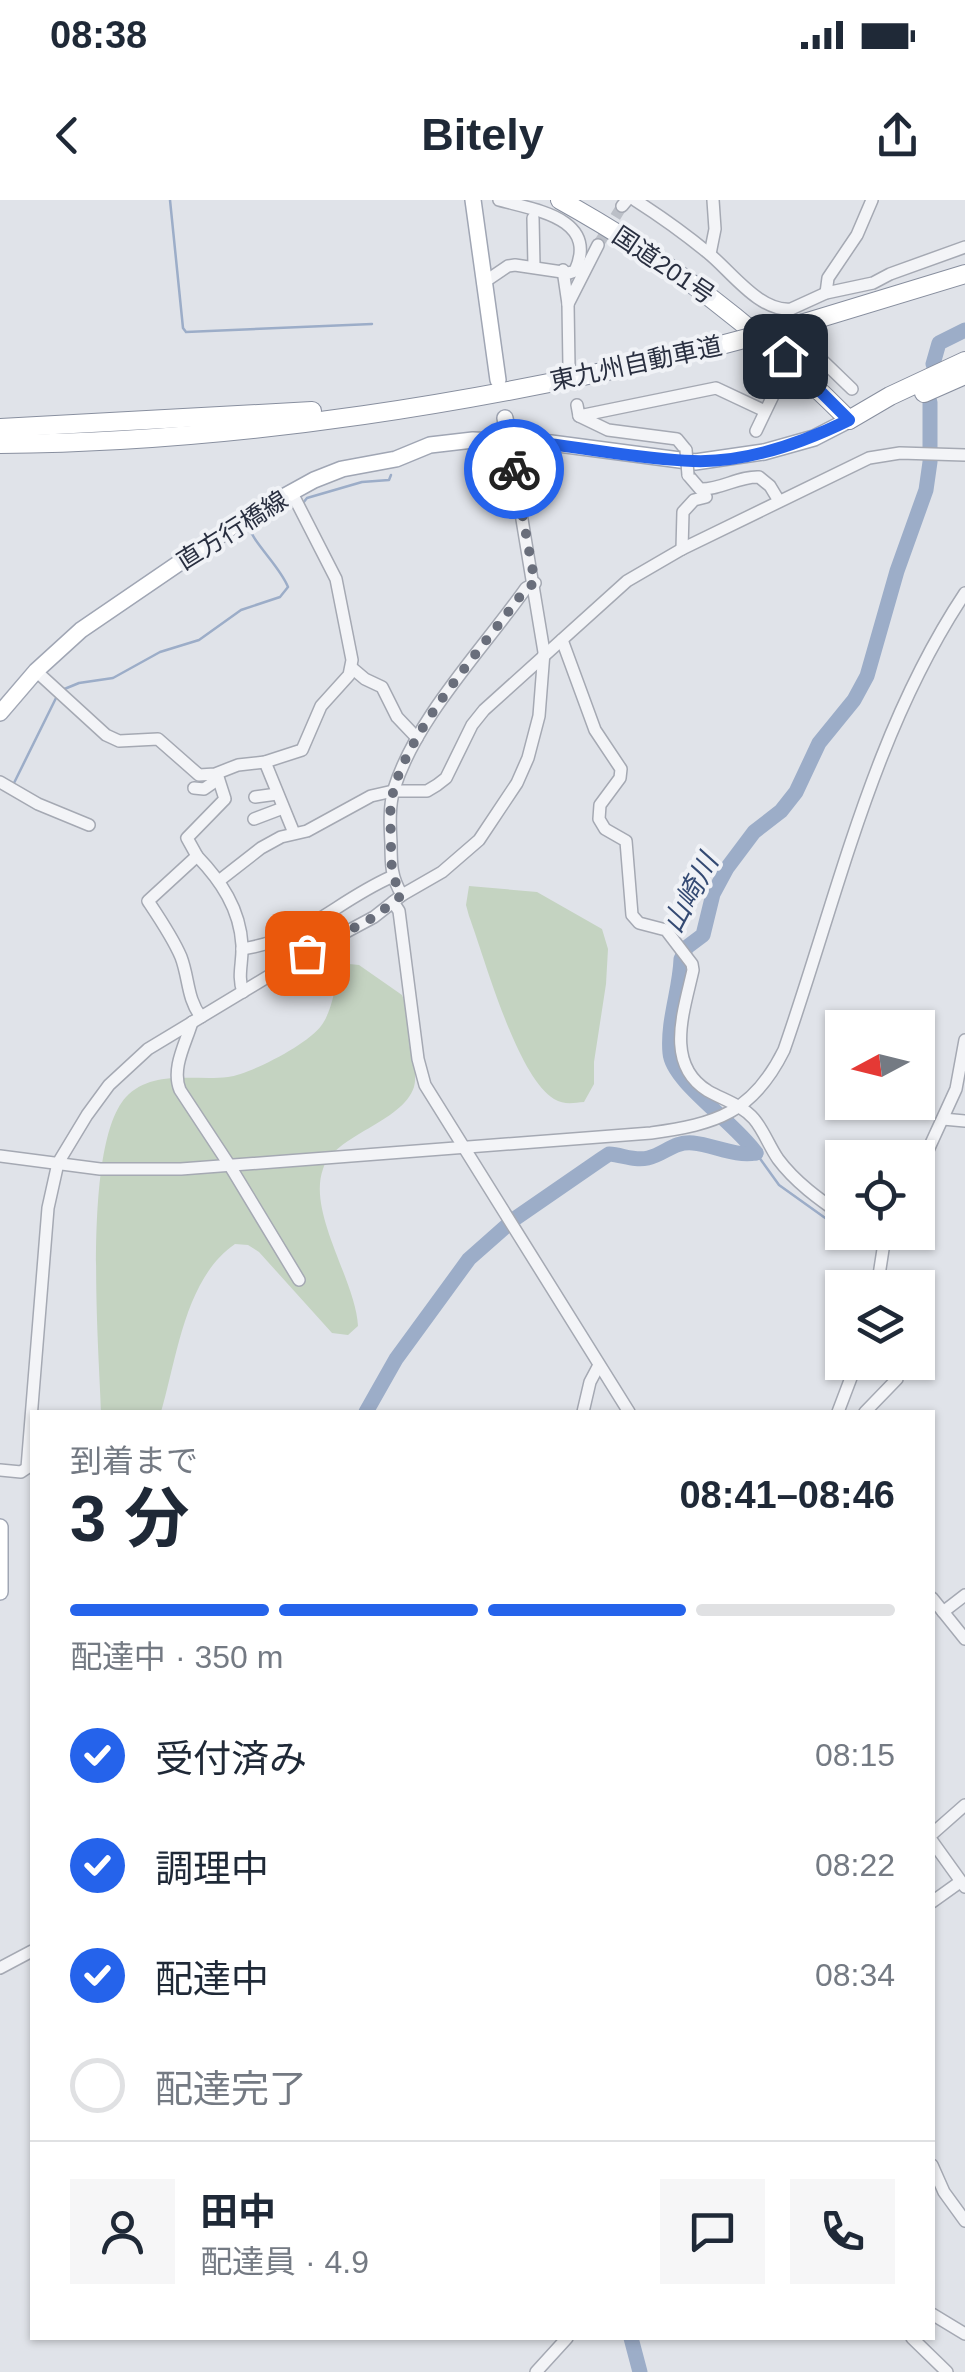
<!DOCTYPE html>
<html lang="ja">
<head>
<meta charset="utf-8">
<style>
  body { margin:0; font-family:Arial,"Noto Sans JP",sans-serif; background:#f6f6f7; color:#1f2937; height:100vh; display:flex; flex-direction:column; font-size:38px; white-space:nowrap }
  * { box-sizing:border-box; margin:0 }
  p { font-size:32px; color:#747a83 }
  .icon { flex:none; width:55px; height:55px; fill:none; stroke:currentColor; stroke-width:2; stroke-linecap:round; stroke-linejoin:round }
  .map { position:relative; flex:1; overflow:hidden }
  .drawer { position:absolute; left:30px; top:1210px; width:905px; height:930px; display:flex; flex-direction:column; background:#fff; border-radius:0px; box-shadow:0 2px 8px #0004 }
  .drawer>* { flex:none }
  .needle { width:65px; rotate:263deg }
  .controls { position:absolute; left:825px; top:810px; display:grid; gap:20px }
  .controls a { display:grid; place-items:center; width:110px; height:110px; border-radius:0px; background:#fff; box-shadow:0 2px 8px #0004; font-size:50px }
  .pin { position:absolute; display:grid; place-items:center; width:85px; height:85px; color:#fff; margin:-42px; border-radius:20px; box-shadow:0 5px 15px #0006 }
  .courier { position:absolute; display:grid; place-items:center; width:100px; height:100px; margin:-50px; border:8px solid #2563eb; border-radius:50%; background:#fff; color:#222; box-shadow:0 2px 12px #0007 }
  .headline em { font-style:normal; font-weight:700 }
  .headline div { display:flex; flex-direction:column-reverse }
  .headline { display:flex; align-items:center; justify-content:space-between; height:170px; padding:0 40px }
  h1 { font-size:65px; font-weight:700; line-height:75px }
  .bar { display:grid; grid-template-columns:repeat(4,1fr); gap:15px 10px; align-content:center; height:120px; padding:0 40px }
  .bar i { height:12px; border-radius:8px; background:#e0e1e3 }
  .bar .active { background:#2563eb }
  .bar p { grid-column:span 4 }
  .line { display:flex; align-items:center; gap:25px; padding:0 40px; border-top:2px solid #e0e1e3 }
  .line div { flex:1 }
  .round { display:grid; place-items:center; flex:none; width:105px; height:105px; border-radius:0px; background:#f6f6f7 }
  ol { padding:0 40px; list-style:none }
  li { display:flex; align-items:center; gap:30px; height:110px }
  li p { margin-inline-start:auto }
  li .icon { padding:10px; border-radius:50%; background:#2563eb; color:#fff; stroke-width:4 }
  li:last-child { color:#747a83 }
  li i { width:55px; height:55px; border:5px solid #e0e1e3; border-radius:50% }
  .status { display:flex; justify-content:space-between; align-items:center; height:70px; padding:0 50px; background:#fff; direction:ltr }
  .status svg { height:28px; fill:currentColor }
  header { display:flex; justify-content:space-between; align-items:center; height:130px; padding:0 40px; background:#fff; font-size:45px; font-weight:700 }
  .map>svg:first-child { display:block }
</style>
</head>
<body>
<div class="status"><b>08:38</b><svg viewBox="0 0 49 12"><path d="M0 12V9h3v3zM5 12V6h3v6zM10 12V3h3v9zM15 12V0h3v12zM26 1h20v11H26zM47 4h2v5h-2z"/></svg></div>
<header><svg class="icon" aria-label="back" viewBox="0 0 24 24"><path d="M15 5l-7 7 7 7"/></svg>Bitely<svg class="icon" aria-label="share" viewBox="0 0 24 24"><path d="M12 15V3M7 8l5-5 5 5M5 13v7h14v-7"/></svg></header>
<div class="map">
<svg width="965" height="2172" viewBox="0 0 965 2172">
  <rect width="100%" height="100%" fill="#e0e3e9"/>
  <g fill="#c4d3c1">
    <path d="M 469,686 L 537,692 L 602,729 L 608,749 L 606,784 L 594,862 L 594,884 L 584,902 C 573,903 564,905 554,899 C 517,877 485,759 469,716 L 466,705 Z"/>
    <path d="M 349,764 L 359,765 L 402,795 C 409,810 407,825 409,841 C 411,856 418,872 414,887 C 402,923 335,934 323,969 C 307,1013 356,1081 358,1126 L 348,1135 L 332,1133 L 259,1052 L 248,1045 L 235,1044 C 185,1078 177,1158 161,1212 L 101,1212 C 99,1146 82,945 126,897 C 152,869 195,881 228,877 C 251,874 308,844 321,826 C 332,812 335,786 340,769 Z"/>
  </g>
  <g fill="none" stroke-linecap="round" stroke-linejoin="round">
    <g stroke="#9cadc8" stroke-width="2.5">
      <path d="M 170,0 L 183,128 L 186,132 L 372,124"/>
      <path d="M 303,303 L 307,298 L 362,282 L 389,280 L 391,275"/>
      <path d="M 62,490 L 79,483 L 113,478 L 160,452 L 199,440 L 241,410 L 280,397 L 288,387 C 279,364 249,340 248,322"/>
      <path d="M 14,583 L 57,496"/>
      <path d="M 756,953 L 779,985 L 842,1030"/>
      <path d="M 847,1032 L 871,1047"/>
    </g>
    <g stroke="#9cadc8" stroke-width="15">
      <path d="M 933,164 L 939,143 L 965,130"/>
      <path d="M 756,953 C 736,923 672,882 670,853 C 667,821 680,790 681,759 L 687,747 L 703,735 L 713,694 L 727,668 L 754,632 L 781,611 L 796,592 L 819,543 L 854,500 L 867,476 L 897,371 L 926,290 L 930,262 L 930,202"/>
      <path d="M 366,1212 L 396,1159 L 469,1059 L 513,1020 L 600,960 L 609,954 C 623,955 634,961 648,958 C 665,954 674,941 693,943 C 714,945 735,957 756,953"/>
      <path d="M 631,2138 L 640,2172"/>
    </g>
    <path stroke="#bbbfc7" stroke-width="11" stroke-dasharray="11 5.5" stroke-linecap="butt" d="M 598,45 L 622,6"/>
    <g stroke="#a5a9b3" stroke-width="14">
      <g id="minor">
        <path d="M 635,0 C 660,16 684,33 707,52 C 730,70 759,112 791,109 L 826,93 L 873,83 L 890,74 L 965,47"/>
        <path d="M 622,6 L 627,0"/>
        <path d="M 533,18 L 534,66"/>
        <path d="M 710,54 L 715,29 L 713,0"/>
        <path d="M 563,70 L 568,104 L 569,167"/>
        <path d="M 483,83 L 508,66 L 515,65 L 569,73 L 575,71 C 599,18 535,10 499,0"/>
        <path d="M 826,93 L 828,78 L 857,35 L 872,0"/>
        <path d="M 568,104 L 598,45"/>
        <path d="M 793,123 L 797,136 L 852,189"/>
        <path d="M 577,205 L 579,216 L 716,188 L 765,211"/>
        <path d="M 579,216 L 608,230 L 677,239 L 686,250"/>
        <path d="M 756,231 L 780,181"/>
        <path d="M 688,275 L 700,289 C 721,290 738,276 759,277 L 770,286 L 779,301"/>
        <path d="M 682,349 L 683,312 L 694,300 L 706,297"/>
        <path d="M 562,440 L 595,530 L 621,569 L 620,578 L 600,605 L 599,619 L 605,629 L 626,641 L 632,715 L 639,723 L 666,730 L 692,764 L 693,770 C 684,811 664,864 708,891 C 724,900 742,905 754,919 C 764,931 769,946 778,959 C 795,982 820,1000 842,1015"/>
        <path d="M 352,468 L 365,479 L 382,487 L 397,517 L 417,538"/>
        <path d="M 36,471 L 106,535 L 119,541 L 158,539 L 199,575 L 215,574 L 238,565 L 265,562 L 302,550 L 321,506 L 349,475 L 352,460 L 336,379 L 291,291"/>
        <path d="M 265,562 L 294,633"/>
        <path d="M 0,582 L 38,604 L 89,625"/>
        <path d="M 194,588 L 204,589 L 217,580"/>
        <path d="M 255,597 L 277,594"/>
        <path d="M 254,619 L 283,608"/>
        <path d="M 197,656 L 187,638 L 225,599 L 217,574"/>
        <path d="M 220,680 L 261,648 L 281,637 L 307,631 L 371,596 L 393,591 L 427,591 L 437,585 L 446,578 L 472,525 L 484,510 L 627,381 L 682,349 L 869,258 L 900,253 L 965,255"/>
        <path d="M 402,695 C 391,677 391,664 391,643 C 390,626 389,606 394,589 C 416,518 483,449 526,388 L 535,383"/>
        <path d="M 393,702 L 399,711 L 418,859 L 425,885 L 629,1212"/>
        <path d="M 242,749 C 307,739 335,702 391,677"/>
        <path d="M 201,817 C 187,799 189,778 181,757 C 173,738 160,719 148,701 L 197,656 C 221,681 240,709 242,745 C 243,762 237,776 243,792"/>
        <path d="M 192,822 C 186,843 171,868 180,890 L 230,966 L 299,1080"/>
        <path d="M 943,919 L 965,921"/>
        <path d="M 0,956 L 100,969 L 181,969 L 651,933 C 716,924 753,913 784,850 C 838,695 873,531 965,393"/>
        <path d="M 918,972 L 956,889 L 965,840"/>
        <path d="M 868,1032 L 884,1043"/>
        <path d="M 877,1088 L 884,1043 L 889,1032"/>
        <path d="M 583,1212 L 590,1182 L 599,1165"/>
        <path d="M 838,1212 L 857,1162"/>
        <path d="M 865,1212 L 897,1179 L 898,1162"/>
        <path d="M 0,1270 L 21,1272 L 27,1268 L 48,1008 L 58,963 L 87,915 L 109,885 L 148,849 L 307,753 L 374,717 L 402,695 L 442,672 L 479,640 L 517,583 L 528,558 L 539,516 L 544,452 L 509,241"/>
        <path d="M 932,1398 L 965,1439"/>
        <path d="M 943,1412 L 965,1395"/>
        <path d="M 932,1634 L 965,1605"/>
        <path d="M 932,1641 L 965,1687"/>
        <path d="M 932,1702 L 960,1682"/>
        <path d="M 0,1768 L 32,1751"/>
        <path d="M 932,1965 L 944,1992 L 965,2021"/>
        <path d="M 932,2114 L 965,2134"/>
        <path d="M 912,2138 L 947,2172"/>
        <path d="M 536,2172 L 567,2138"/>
      </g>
    </g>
    <g stroke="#a0a6b4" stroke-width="18">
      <g id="major">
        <path d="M 473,0 L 498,180"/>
        <path d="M 505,218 L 509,241"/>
        <path d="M 0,513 L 36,471 L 81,430 L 245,318 L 314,280 L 342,269 L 396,259 L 430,245 L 473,240 L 551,243 L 695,262 L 764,252 L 814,238 L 849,220"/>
        <path d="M 0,1327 L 0,1392"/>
      </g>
    </g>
    <g stroke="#888f9f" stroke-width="20">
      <g id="highway">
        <path d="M 560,0 C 672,62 759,130 849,220"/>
        <path d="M 804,123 L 965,74"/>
        <path d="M 924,193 L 965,175"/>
        <path d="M 849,220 L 890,196 L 965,161"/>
        <path d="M 0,228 L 312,211"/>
        <path d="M 0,244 C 244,242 485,202 721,145"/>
      </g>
    </g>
    <use href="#minor" stroke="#f3f4f7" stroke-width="11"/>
    <use href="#major" stroke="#fff" stroke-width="15"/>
    <use href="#highway" stroke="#fff" stroke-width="18"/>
    <g stroke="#a5a9b3" stroke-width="14" stroke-linecap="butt">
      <path id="minor-bridge" d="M 686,250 L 688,275"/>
    </g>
    <g stroke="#888f9f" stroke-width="20" stroke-linecap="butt">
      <path id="highway-bridge" d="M 721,145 L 804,123"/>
    </g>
    <use href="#minor-bridge" stroke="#f3f4f7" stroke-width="11"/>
    <use href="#highway-bridge" stroke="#fff" stroke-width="18"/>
  </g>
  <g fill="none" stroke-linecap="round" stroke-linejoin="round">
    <path stroke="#696e7b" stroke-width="10" stroke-dasharray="0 18" d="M 307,753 L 374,717 L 402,695 C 391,677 391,664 391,643 C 391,628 389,611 392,597 C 406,530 486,445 526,388 L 535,383 L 514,269"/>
    <path stroke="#2563eb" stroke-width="12" d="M 514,269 L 509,240 C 570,244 632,259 693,261 C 746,263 802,243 849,220 L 785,156"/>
  </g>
  <g text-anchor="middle" stroke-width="8" stroke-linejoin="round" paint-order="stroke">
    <g font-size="25" fill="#292f40" stroke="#f0f2f6">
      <text transform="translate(664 65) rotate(34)" y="9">国道201号</text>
      <text transform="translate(636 163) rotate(-12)" y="9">東九州自動車道</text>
      <text transform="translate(232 330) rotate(-32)" y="9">直方行橋線</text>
    </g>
    <g font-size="28" font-style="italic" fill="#344a73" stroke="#f0f2f6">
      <text transform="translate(690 693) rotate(-62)" y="10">山崎川</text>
    </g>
  </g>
</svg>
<div class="controls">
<a><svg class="needle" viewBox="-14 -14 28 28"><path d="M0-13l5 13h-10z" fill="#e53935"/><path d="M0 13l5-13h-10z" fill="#747a83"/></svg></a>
<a><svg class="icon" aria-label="locate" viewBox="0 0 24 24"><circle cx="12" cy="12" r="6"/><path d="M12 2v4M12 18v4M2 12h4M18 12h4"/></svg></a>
<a><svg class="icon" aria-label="layers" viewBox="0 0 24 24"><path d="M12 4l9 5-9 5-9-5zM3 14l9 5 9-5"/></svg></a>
</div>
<div class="pin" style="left:307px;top:753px;background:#ea580c"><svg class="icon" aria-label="bag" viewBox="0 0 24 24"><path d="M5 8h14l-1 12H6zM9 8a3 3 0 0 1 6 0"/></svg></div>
<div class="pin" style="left:785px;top:156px;background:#1f2937"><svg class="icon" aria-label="home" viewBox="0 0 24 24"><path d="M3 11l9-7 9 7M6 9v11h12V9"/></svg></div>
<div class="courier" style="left:514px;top:269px"><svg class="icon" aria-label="bike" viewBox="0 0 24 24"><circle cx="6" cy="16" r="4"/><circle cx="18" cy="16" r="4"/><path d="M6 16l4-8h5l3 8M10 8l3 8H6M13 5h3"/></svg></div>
<section class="drawer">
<div class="headline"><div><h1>3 分</h1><p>到着まで</p></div><em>08:41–08:46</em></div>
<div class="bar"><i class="active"></i><i class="active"></i><i class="active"></i><i></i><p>配達中 · 350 m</p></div>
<ol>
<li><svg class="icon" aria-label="check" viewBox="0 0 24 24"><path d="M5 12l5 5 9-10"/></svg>受付済み<p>08:15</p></li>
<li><svg class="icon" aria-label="check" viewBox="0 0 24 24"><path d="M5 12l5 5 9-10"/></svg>調理中<p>08:22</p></li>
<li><svg class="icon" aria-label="check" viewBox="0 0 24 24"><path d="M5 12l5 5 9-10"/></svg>配達中<p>08:34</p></li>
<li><i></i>配達完了</li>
</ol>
<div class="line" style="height:180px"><a class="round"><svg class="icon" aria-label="person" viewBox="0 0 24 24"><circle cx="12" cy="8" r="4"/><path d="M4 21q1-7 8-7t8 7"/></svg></a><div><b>田中</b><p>配達員 · 4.9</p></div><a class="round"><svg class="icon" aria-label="chat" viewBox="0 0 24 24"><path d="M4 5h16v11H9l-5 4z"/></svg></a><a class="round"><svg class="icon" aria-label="phone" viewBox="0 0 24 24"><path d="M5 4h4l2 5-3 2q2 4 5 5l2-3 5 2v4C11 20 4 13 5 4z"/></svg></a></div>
</section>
</div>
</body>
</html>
